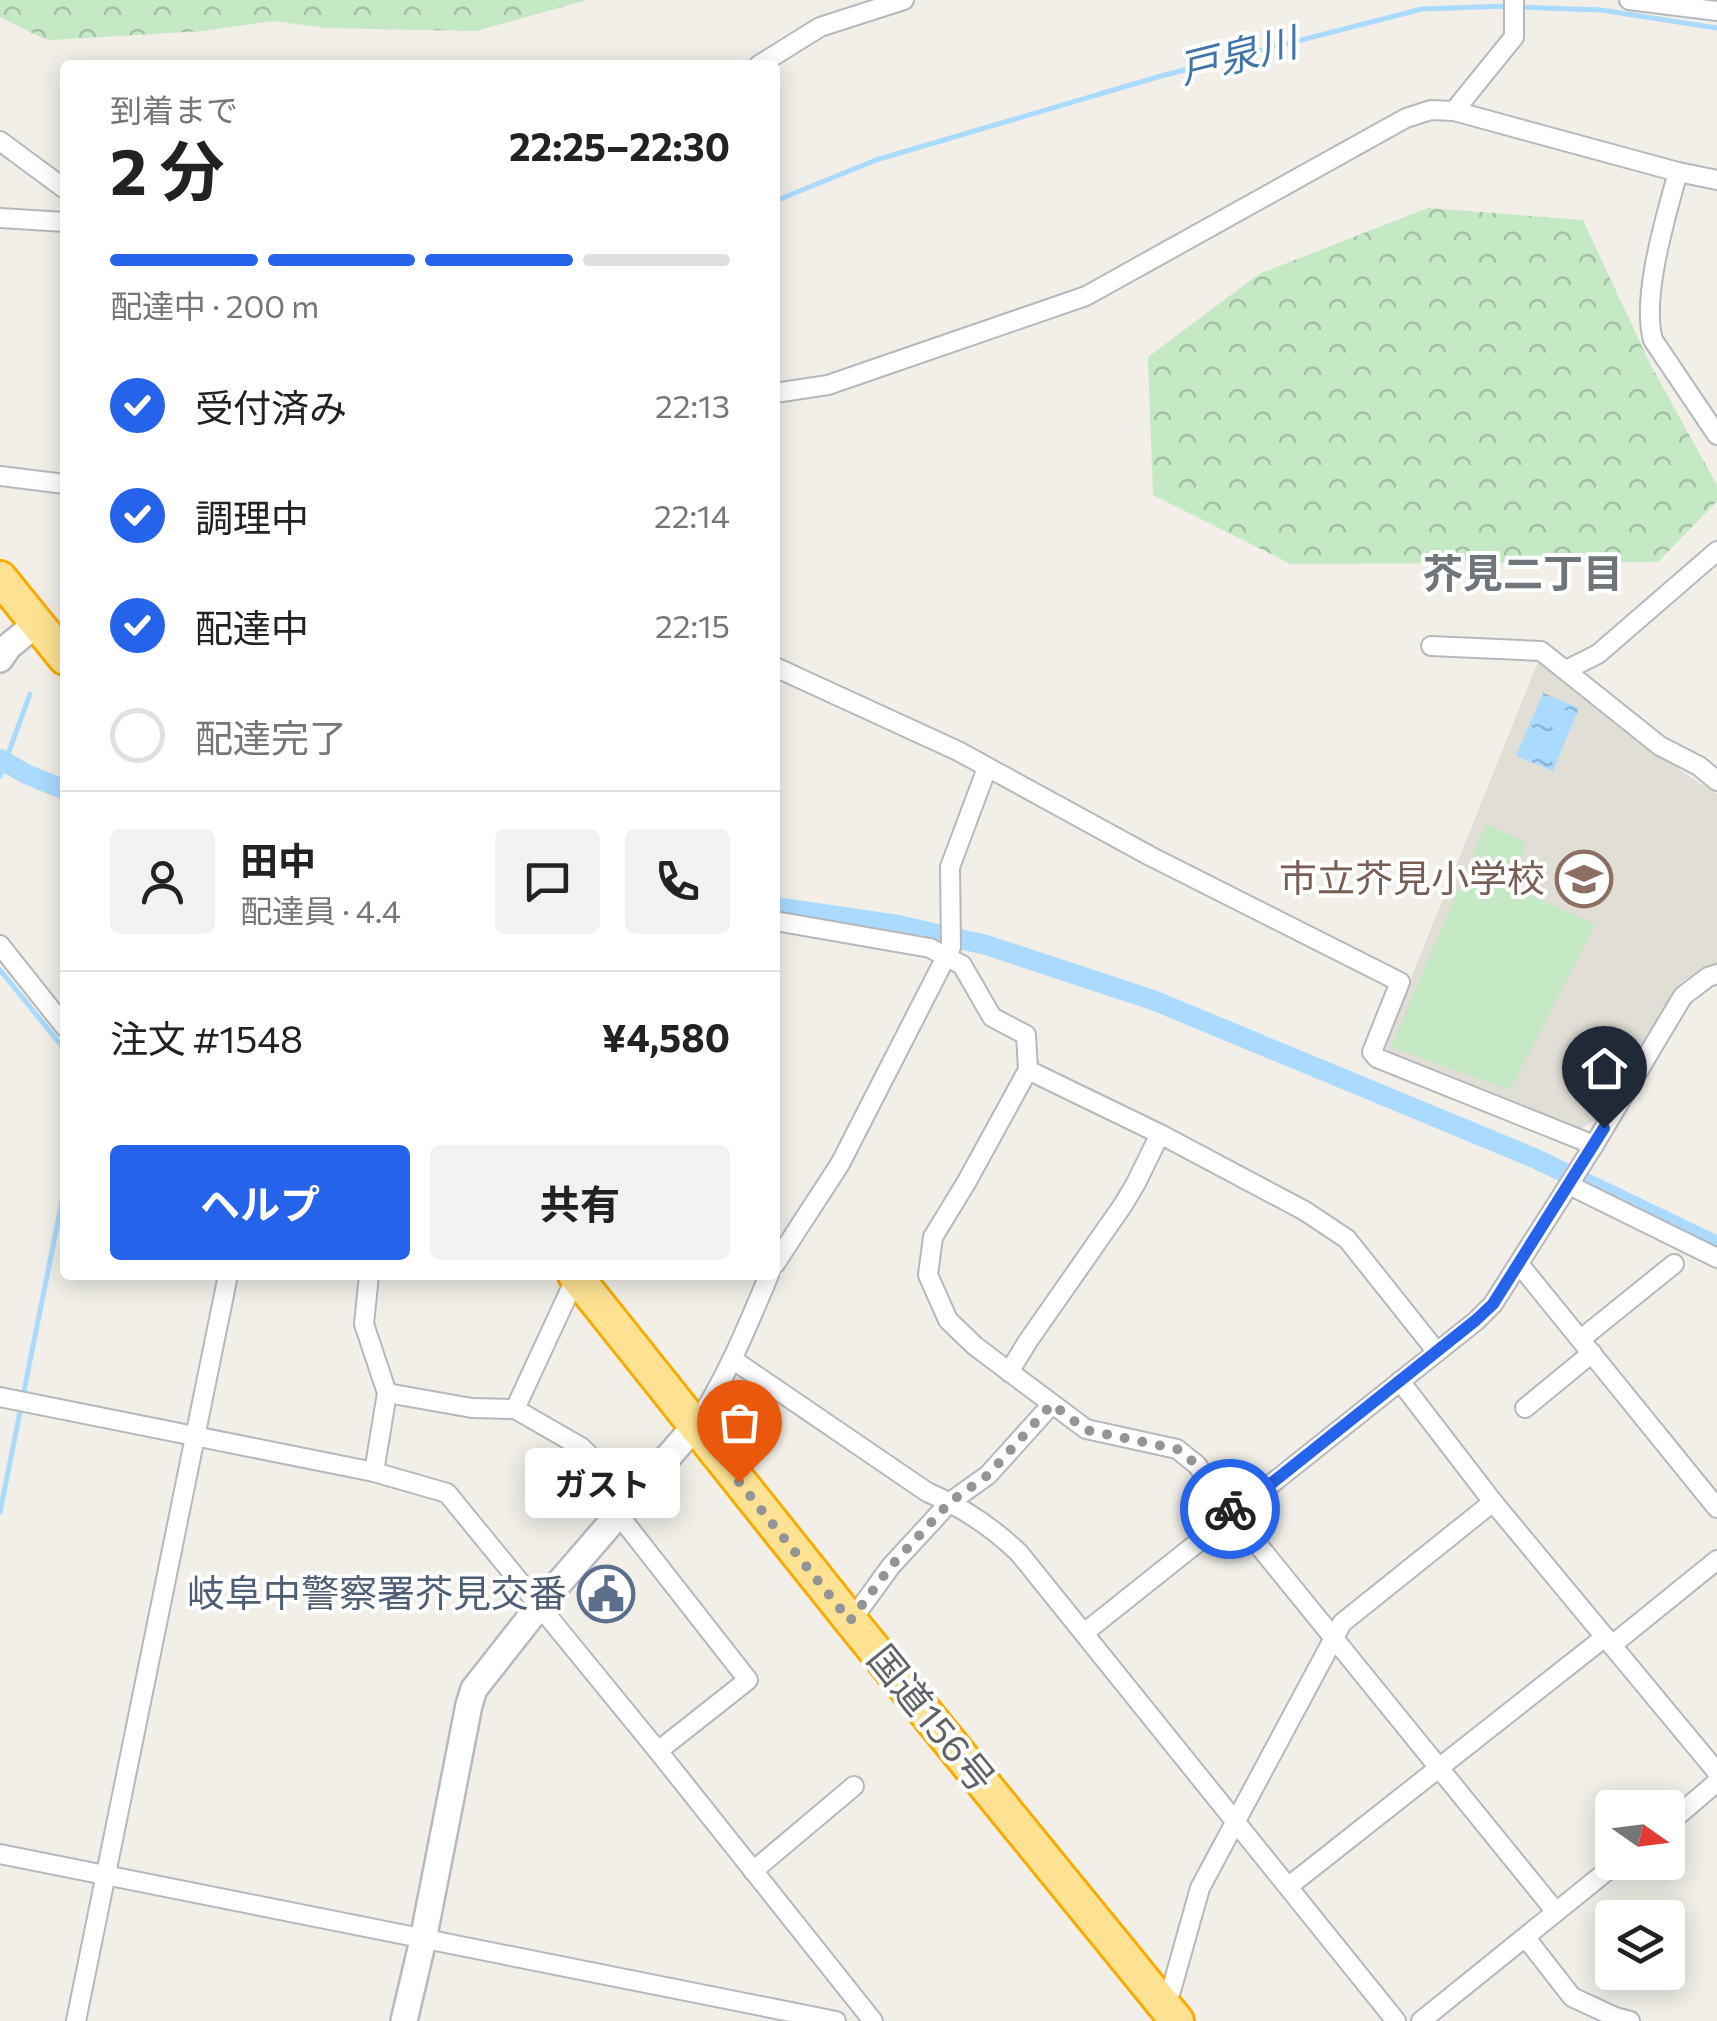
<!DOCTYPE html>
<html lang="ja">
<head>
<meta charset="utf-8">
<style>
  body { margin:0; font-family:Commissioner,"Noto Sans JP",sans-serif; background:#f2f2f2; color:#222; height:100vh; display:flex; flex-direction:column; font-size:38px; white-space:nowrap }
  * { box-sizing:border-box; margin:0 }
  p { font-size:32px; color:#767676 }
  .icon { flex:none; width:55px; height:55px; fill:none; stroke:currentColor; stroke-width:2; stroke-linecap:round; stroke-linejoin:round }
  .map { position:relative; flex:1; overflow:hidden }
  .sheet { position:absolute; left:60px; top:60px; width:720px; height:1220px; display:flex; flex-direction:column; background:#fff; border-radius:10px; box-shadow:0 5px 25px #0003 }
  .sheet>* { flex:none }
  .needle { width:65px; rotate:104deg }
  .fabs { position:absolute; left:1595px; top:1790px; display:grid; gap:20px }
  .fabs a { display:grid; place-items:center; width:90px; height:90px; border-radius:10px; background:#fff; box-shadow:0 5px 25px #0003; font-size:50px }
  .pin { position:absolute; display:grid; place-items:center; width:85px; height:85px; color:#fff; margin:-102px -42px; border-radius:50% 50% 50% 0; rotate:-45deg; box-shadow:0 0 10px #0007 }
  .pin .icon { rotate:45deg }
  .courier { position:absolute; display:grid; place-items:center; width:100px; height:100px; margin:-50px; border:8px solid #2563eb; border-radius:50%; background:#fff; color:#222; box-shadow:0 2px 12px #0007 }
  .bubble { position:absolute; height:70px; border-radius:10px; background:#fff; box-shadow:0 5px 25px #0003; font-size:32px; font-weight:700; line-height:70px; text-align:center }
  .summary em { font-style:normal; font-weight:700 }
  .summary div { display:flex; flex-direction:column-reverse }
  .summary { display:flex; align-items:center; justify-content:space-between; height:170px; padding:0 50px }
  h1 { font-size:65px; font-weight:700; line-height:75px }
  .bar { display:grid; grid-template-columns:repeat(4,1fr); gap:15px 10px; align-content:center; height:120px; padding:0 50px }
  .bar i { height:12px; border-radius:8px; background:#e0e0e0 }
  .bar .active { background:#2563eb }
  .bar p { grid-column:span 4 }
  .line { display:flex; align-items:center; gap:25px; padding:0 50px; border-top:2px solid #e0e0e0 }
  .line div { flex:1 }
  .round { display:grid; place-items:center; flex:none; width:105px; height:105px; border-radius:10px; background:#f2f2f2 }
  ol { padding:0 50px; list-style:none }
  li { display:flex; align-items:center; gap:30px; height:110px }
  li p { margin-inline-start:auto }
  li .icon { padding:10px; border-radius:50%; background:#2563eb; color:#fff; stroke-width:4 }
  li:last-child { color:#767676 }
  li i { width:55px; height:55px; border:5px solid #e0e0e0; border-radius:50% }
  .button { display:flex; gap:20px; margin-top:auto; padding:20px 50px }
  .button a { flex:1; height:115px; border-radius:10px; background:#2563eb; color:#fff; font-size:40px; font-weight:700; line-height:115px; text-align:center }
  .button a+a { background:#f2f2f2; color:#222 }
  .map>svg:first-child { display:block }
</style>
</head>
<body>
<div class="map">
<svg width="1717" height="2021" viewBox="0 0 1717 2021">
  <defs>
    <pattern id="forest-crowns" width="20" height="18" patternUnits="userSpaceOnUse" patternTransform="scale(2.5)"><rect width="20" height="18" fill="#c5e8c5"/><path d="M2 6a3 3 0 1 1 6 0M12 15a3 3 0 1 1 6 0" fill="none" stroke="#a3c0a4"/></pattern>
    <pattern id="water-ripples" width="26" height="14" patternUnits="userSpaceOnUse" patternTransform="scale(2.5)"><rect width="26" height="14" fill="#aadaff"/><path d="M2 4q2-2 4 0t4 0M15 11q2-2 4 0t4 0" fill="none" stroke="#8eb4d2"/></pattern>
  </defs>
  <rect width="100%" height="100%" fill="#f1efe8"/>
  <path fill="#e1ded6" d="M 1538,662 L 1576,684 L 1684,773 L 1717,794 L 1717,964 L 1703,968 L 1680,983 L 1597,1119 L 1578,1130 L 1388,1053 L 1385,1043 Z"/>
  <path fill="#c5e8c5" d="M 1486,824 L 1527,843 L 1509,886 L 1595,924 L 1510,1090 L 1391,1047 Z"/>
  <g fill="url(#forest-crowns)">
    <path d="M 0,0 L 587,0 L 476,31 L 327,28 L 272,21 L 203,31 L 52,40 L 40,37 L 0,17 Z"/>
    <path d="M 1428,208 L 1583,220 L 1650,364 L 1717,485 L 1717,501 L 1658,562 L 1291,564 L 1153,495 L 1148,357 L 1259,274 Z"/>
  </g>
  <path fill="url(#water-ripples)" d="M 1543,693 L 1579,708 L 1553,771 L 1516,756 Z"/>
  <g fill="none" stroke-linecap="round" stroke-linejoin="round">
    <g stroke="#aadaff" stroke-width="5">
      <path d="M 1519,7 L 1601,10 L 1717,28"/>
      <path d="M 775,201 L 876,160 L 1161,76 L 1422,9 L 1508,6"/>
      <path d="M 64,612 L 65,609"/>
      <path d="M 0,776 L 30,694"/>
      <path d="M 0,970 L 65,1050"/>
      <path d="M 23,1396 L 65,1186"/>
      <path d="M 0,1512 L 21,1407"/>
    </g>
    <g stroke="#aadaff" stroke-width="20">
      <path d="M 0,759 L 26,774 L 65,790"/>
      <path d="M 775,907 L 898,925 L 986,945 L 1153,1000 L 1534,1158 L 1717,1246"/>
    </g>
    <g stroke="#b5b8bc" stroke-width="22">
      <g id="street">
        <path d="M 1629,0 L 1717,11"/>
        <path d="M 759,65 L 820,27 L 904,0"/>
        <path d="M 1454,111 L 1514,37 L 1514,0"/>
        <path d="M 0,141 L 65,189"/>
        <path d="M 1678,172 C 1666,216 1641,297 1653,340 L 1717,435"/>
        <path d="M 0,218 L 65,222"/>
        <path d="M 775,393 L 828,385 L 1086,296 L 1406,118 L 1431,110 L 1454,111 L 1678,172 L 1717,180"/>
        <path d="M 0,476 L 65,484"/>
        <path d="M 1431,646 L 1541,651 L 1660,746 L 1699,766 L 1717,781"/>
        <path d="M 775,667 L 958,751 L 1150,856 L 1400,982 L 1372,1052 L 1377,1058 L 1594,1145"/>
        <path d="M 1566,670 L 1598,654 L 1717,551"/>
        <path d="M 775,921 L 930,948 L 962,965 L 992,1017 L 1026,1035 L 1028,1070 L 966,1183 L 933,1237 L 928,1275 L 948,1320 L 975,1346 L 1086,1429 L 1177,1449 L 1197,1465 L 1233,1514 L 1556,1912"/>
        <path d="M 0,945 L 65,1027"/>
        <path d="M 1028,1070 L 1160,1134 L 1305,1211 L 1347,1239 L 1437,1352"/>
        <path d="M 1569,1185 L 1717,1258"/>
        <path d="M 775,1264 L 840,1164 L 951,947 L 950,867 L 987,768"/>
        <path d="M 1519,1264 L 1717,1508"/>
        <path d="M 369,1275 L 364,1324 L 387,1393 L 374,1472"/>
        <path d="M 577,1275 L 515,1409 L 581,1447 L 632,1497"/>
        <path d="M 1581,1339 L 1674,1264"/>
        <path d="M 732,1359 L 927,1492 C 960,1506 993,1528 1019,1553 L 1396,2021"/>
        <path d="M 1009,1372 L 1028,1341 L 1123,1205 L 1136,1183 L 1160,1134"/>
        <path d="M 1400,1381 L 1493,1502 L 1717,1772"/>
        <path d="M 387,1393 L 472,1408 L 515,1409"/>
        <path d="M 0,1397 L 374,1472 L 447,1493 L 658,1751 L 873,2021"/>
        <path d="M 1525,1408 L 1592,1353"/>
        <path d="M 695,1426 C 726,1379 747,1327 769,1275"/>
        <path d="M 618,1514 L 748,1680 L 658,1751"/>
        <path d="M 851,1621 L 891,1566 L 950,1502 L 988,1475 L 1052,1404"/>
        <path d="M 1084,1633 L 1476,1321 L 1493,1304 L 1594,1145 L 1683,996 L 1708,977 L 1717,974"/>
        <path d="M 1612,1645 L 1717,1560"/>
        <path d="M 1668,1824 L 1717,1782"/>
        <path d="M 0,1854 L 836,2021"/>
        <path d="M 753,1871 L 854,1786"/>
        <path d="M 1289,1886 L 1605,1637"/>
        <path d="M 1526,1938 L 1572,1997 L 1615,2017 L 1630,2021"/>
        <path d="M 1162,2003 L 1171,1991 L 1200,1888 L 1342,1623 L 1493,1502"/>
        <path d="M 76,2021 L 228,1275"/>
        <path d="M 1421,2021 L 1618,1862"/>
      </g>
    </g>
    <g stroke="#b6babf" stroke-width="30">
      <g id="secondary">
        <path d="M 0,659 L 9,646 L 36,624"/>
        <path d="M 404,2021 L 423,1940 L 469,1705 L 474,1689 L 540,1605 L 695,1426"/>
      </g>
    </g>
    <g stroke="#f9ab00" stroke-width="38">
      <g id="highway">
        <path d="M 0,578 L 65,658"/>
        <path d="M 575,1275 L 851,1621 L 1177,2021"/>
      </g>
    </g>
    <use href="#street" stroke="#fff" stroke-width="18"/>
    <use href="#secondary" stroke="#fff" stroke-width="25"/>
    <use href="#highway" stroke="#fde293" stroke-width="32"/>
  </g>
  <g fill="none" stroke-linecap="round" stroke-linejoin="round">
    <path stroke="#929495" stroke-width="10" stroke-dasharray="0 18" d="M 739,1482 L 850,1621 L 891,1566 L 950,1502 L 988,1475 L 1052,1404 L 1086,1430 L 1177,1449 L 1197,1465 L 1230,1509"/>
    <path stroke="#2563eb" stroke-width="12" d="M 1230,1509 L 1233,1514 L 1476,1320 L 1493,1304 L 1604,1128"/>
  </g>
  <defs>
    <g id="school-ring" transform="scale(2.875)"><circle r="9.5" fill="#fff" stroke="#8d6e63" stroke-width="1.5"/><path d="M0-5L7-2L0 1L-7-2ZM-4 1L0 2.5L4 1V4Q0 6-4 4Z" fill="#8d6e63"/></g>
    <g id="civic-ring" transform="scale(2.875)"><circle r="9.5" fill="#fff" stroke="#5c6f8a" stroke-width="1.5"/><path d="M-.6-6.5H3V-4.5H.6V-3L4-1V1h2V6H-6V1h2V-1L-.6-3ZM-1.2 2.5V6h2.4V2.5Z" fill="#5c6f8a"/></g>
  </defs>
  <g fill-rule="evenodd">
    <use href="#school-ring" x="1584" y="879"/>
    <use href="#civic-ring" x="606" y="1594"/>
  </g>
  <g text-anchor="middle" stroke-width="8" stroke-linejoin="round" paint-order="stroke">
    <g font-size="38" fill="#785e54" stroke="#fff" text-anchor="end">
      <text x="1545" y="892">市立芥見小学校</text>
    </g>
    <g font-size="38" fill="#4e5e75" stroke="#fff" text-anchor="end">
      <text x="567" y="1607">岐阜中警察署芥見交番</text>
    </g>
    <g font-size="38" fill="#5f6368" stroke="#fff">
      <text transform="translate(931 1719) rotate(51)" y="13">国道156号</text>
    </g>
    <g font-size="40" font-style="italic" fill="#4174aa" stroke="#fff">
      <text transform="translate(1238 56) rotate(-14)" y="14">戸泉川</text>
    </g>
    <g font-size="40" font-weight="bold" fill="#70757a" stroke="#fff">
      <text x="1523" y="588">芥見二丁目</text>
    </g>
  </g>
</svg>
<div class="fabs">
<a><svg class="needle" viewBox="-14 -14 28 28"><path d="M0-13l5 13h-10z" fill="#e53935"/><path d="M0 13l5-13h-10z" fill="#767676"/></svg></a>
<a><svg class="icon" aria-label="layers" viewBox="0 0 24 24"><path d="M12 4l9 5-9 5-9-5zM3 14l9 5 9-5"/></svg></a>
</div>
<div class="pin" style="left:739px;top:1482px;background:#ea580c"><svg class="icon" aria-label="bag" viewBox="0 0 24 24"><path d="M5 8h14l-1 12H6zM9 8a3 3 0 0 1 6 0"/></svg></div>
<div class="pin" style="left:1604px;top:1128px;background:#1f2937"><svg class="icon" aria-label="home" viewBox="0 0 24 24"><path d="M3 11l9-7 9 7M6 9v11h12V9"/></svg></div>
<div class="courier" style="left:1230px;top:1509px"><svg class="icon" aria-label="bike" viewBox="0 0 24 24"><circle cx="6" cy="16" r="4"/><circle cx="18" cy="16" r="4"/><path d="M6 16l4-8h5l3 8M10 8l3 8H6M13 5h3"/></svg></div>
<div class="bubble" style="left:525px;top:1448px;width:155px">ガスト</div>
<section class="sheet">
<div class="summary"><div><h1>2 分</h1><p>到着まで</p></div><em>22:25–22:30</em></div>
<div class="bar"><i class="active"></i><i class="active"></i><i class="active"></i><i></i><p>配達中 · 200 m</p></div>
<ol>
<li><svg class="icon" aria-label="check" viewBox="0 0 24 24"><path d="M5 12l5 5 9-10"/></svg>受付済み<p>22:13</p></li>
<li><svg class="icon" aria-label="check" viewBox="0 0 24 24"><path d="M5 12l5 5 9-10"/></svg>調理中<p>22:14</p></li>
<li><svg class="icon" aria-label="check" viewBox="0 0 24 24"><path d="M5 12l5 5 9-10"/></svg>配達中<p>22:15</p></li>
<li><i></i>配達完了</li>
</ol>
<div class="line" style="height:180px"><a class="round"><svg class="icon" aria-label="person" viewBox="0 0 24 24"><circle cx="12" cy="8" r="4"/><path d="M4 21q1-7 8-7t8 7"/></svg></a><div><b>田中</b><p>配達員 · 4.4</p></div><a class="round"><svg class="icon" aria-label="chat" viewBox="0 0 24 24"><path d="M4 5h16v11H9l-5 4z"/></svg></a><a class="round"><svg class="icon" aria-label="phone" viewBox="0 0 24 24"><path d="M5 4h4l2 5-3 2q2 4 5 5l2-3 5 2v4C11 20 4 13 5 4z"/></svg></a></div>
<div class="line" style="height:130px"><div>注文 #1548</div><b>¥4,580</b></div>
<div class="button"><a>ヘルプ</a><a>共有</a></div>
</section>
</div>
</body>
</html>
